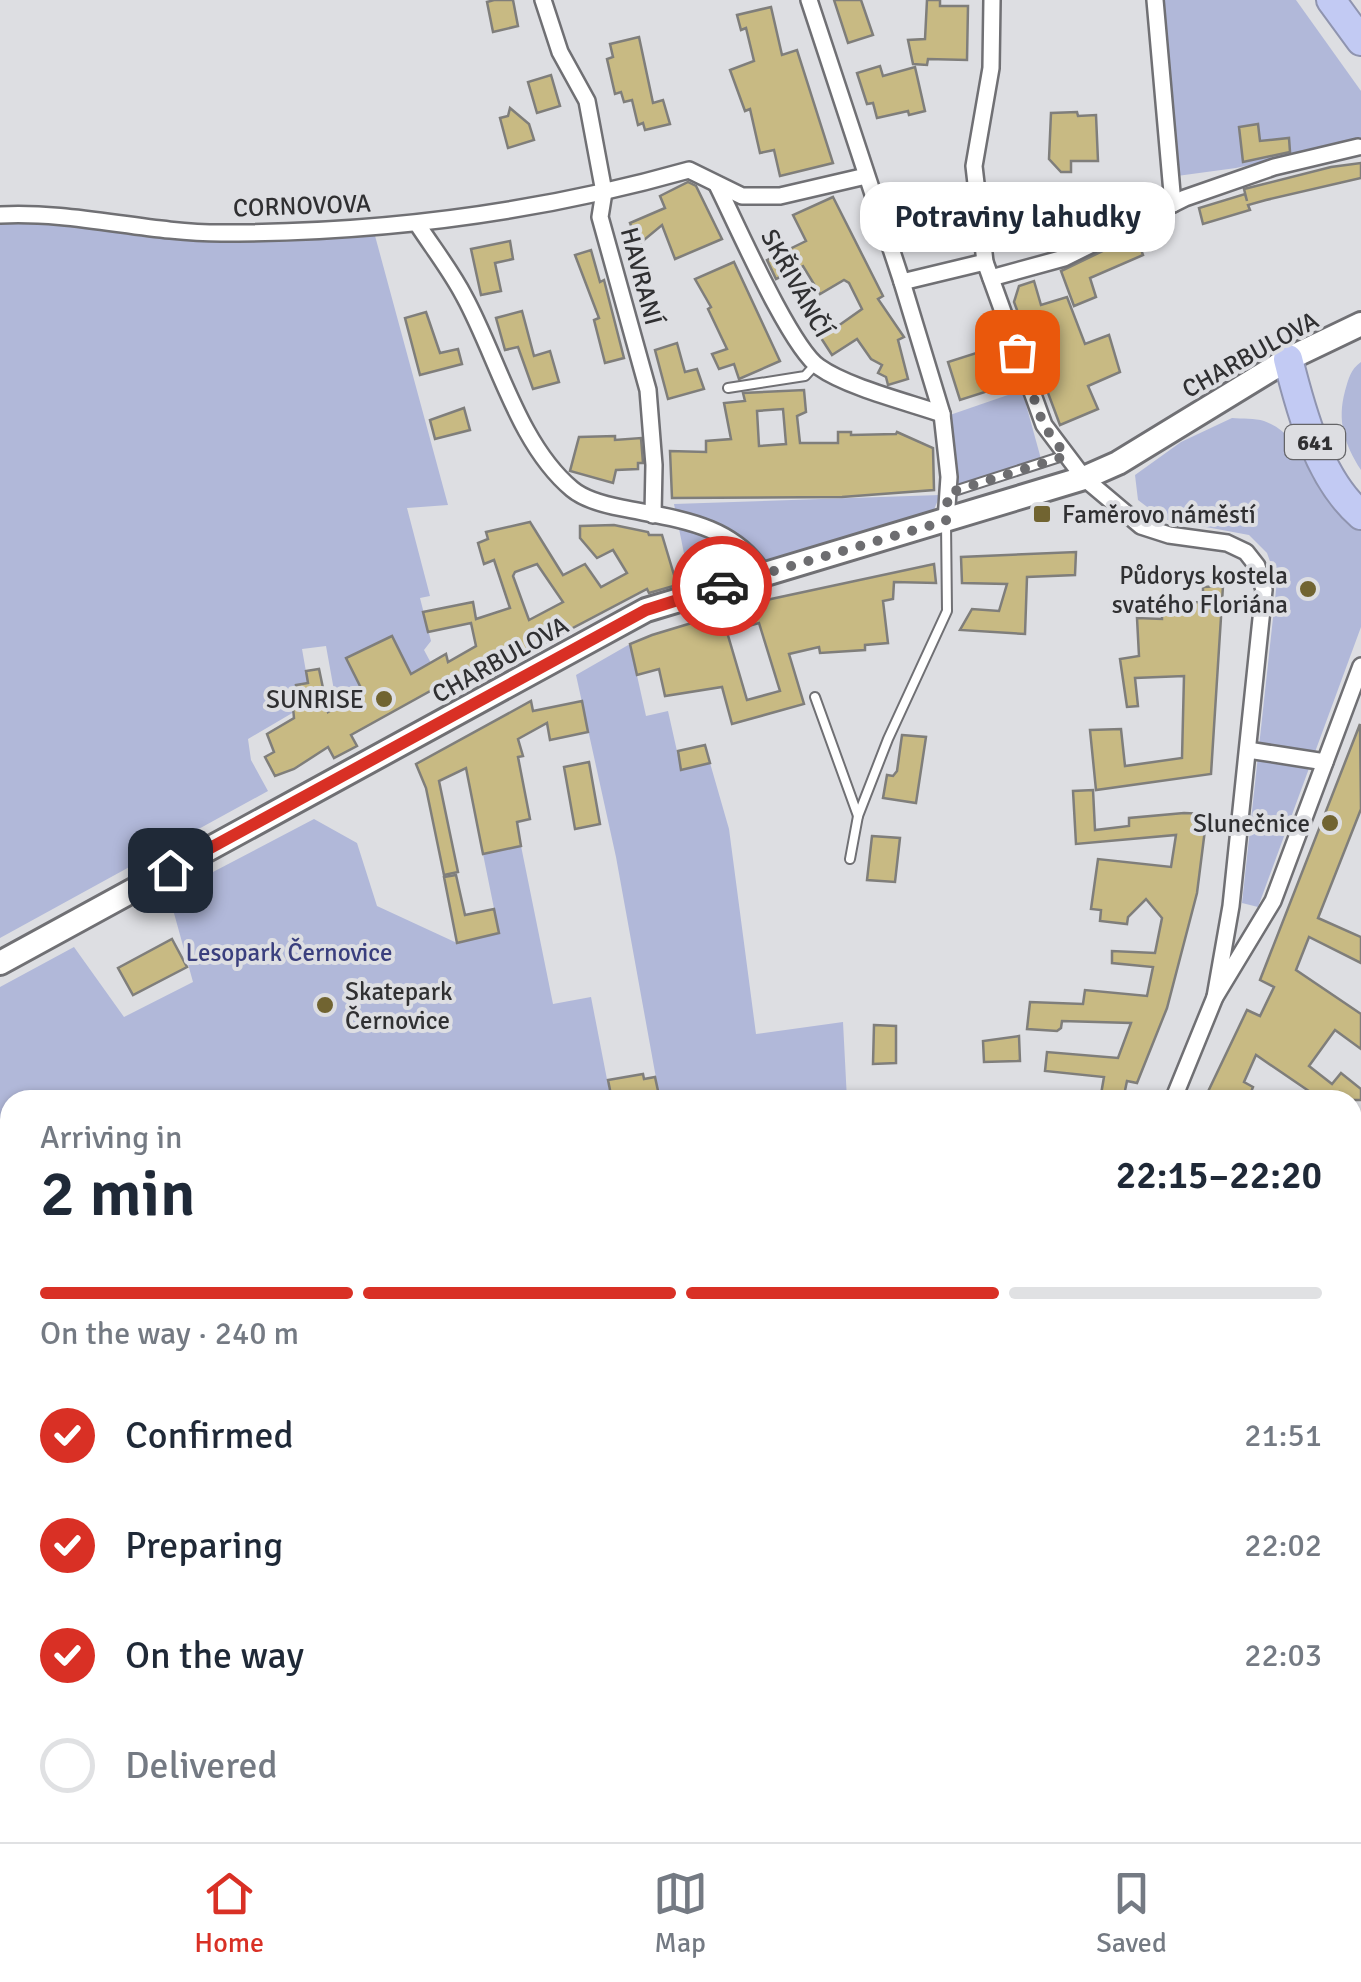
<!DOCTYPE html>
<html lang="en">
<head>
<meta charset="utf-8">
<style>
  body { margin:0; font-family:Signika,sans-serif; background:#f6f6f7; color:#1f2937; height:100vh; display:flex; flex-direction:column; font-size:38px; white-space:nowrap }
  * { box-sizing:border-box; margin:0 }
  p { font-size:32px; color:#747a83 }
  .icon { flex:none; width:55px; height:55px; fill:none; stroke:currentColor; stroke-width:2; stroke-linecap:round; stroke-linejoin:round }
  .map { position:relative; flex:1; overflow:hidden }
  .details { position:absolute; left:0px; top:1090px; width:1362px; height:752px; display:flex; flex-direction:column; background:#fff; border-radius:30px 30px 0 0; box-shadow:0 2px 8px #0004 }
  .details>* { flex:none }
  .pin { position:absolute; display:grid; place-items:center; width:85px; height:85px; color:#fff; margin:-42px; border-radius:20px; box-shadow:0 5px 15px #0006 }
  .courier { position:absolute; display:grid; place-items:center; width:100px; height:100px; margin:-50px; border:8px solid #d93025; border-radius:50%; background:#fff; color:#222; box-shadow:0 2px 12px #0007 }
  .bubble { position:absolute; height:70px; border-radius:30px; background:#fff; box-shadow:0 2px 8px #0004; font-size:32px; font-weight:600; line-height:70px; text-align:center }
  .head em { font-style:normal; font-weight:600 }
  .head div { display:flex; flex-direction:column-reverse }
  .head { display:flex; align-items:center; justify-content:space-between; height:170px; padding:0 40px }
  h1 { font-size:65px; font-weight:600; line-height:75px }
  .bar { display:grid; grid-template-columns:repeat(4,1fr); gap:15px 10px; align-content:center; height:120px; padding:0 40px }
  .bar i { height:12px; border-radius:8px; background:#e0e1e3 }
  .bar .selected { background:#d93025 }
  .bar p { grid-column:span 4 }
  ol { padding:0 40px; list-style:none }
  li { display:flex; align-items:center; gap:30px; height:110px }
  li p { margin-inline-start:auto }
  li .icon { padding:10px; border-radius:50%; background:#d93025; color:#fff; stroke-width:4 }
  li:last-child { color:#747a83 }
  li i { width:55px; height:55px; border:5px solid #e0e1e3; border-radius:50% }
  .tab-bar { display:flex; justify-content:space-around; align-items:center; height:140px; border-top:2px solid #e0e1e3; background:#fff; font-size:28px; color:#747a83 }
  .tab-bar a { display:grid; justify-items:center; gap:5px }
  .tab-bar .selected { color:#d93025 }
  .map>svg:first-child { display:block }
</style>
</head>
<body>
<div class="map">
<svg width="1361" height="1842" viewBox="0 0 1361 1842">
  <rect width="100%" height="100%" fill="#dddee2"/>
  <g fill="#b1b8d9">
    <path d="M 1159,0 L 1296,0 L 1361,91 L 1361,140 L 1236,168 L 1177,176 Z"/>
    <path d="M 0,221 L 374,232 L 448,505 L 407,508 L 430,596 L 420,598 L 431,641 L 424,650 L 431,663 L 411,674 L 392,637 L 346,658 L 363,692 L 337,707 L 326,646 L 302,649 L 308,683 L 296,685 L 298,696 L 292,698 L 294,712 L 248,739 L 251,760 L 268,791 L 0,938 Z"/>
    <path d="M 1361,362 L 1361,470 C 1344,444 1337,420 1345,391 C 1349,378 1350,370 1361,362 Z"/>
    <path d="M 1022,390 L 1041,459 L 952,487 L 947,416 Z"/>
    <path d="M 1232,418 C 1242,419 1255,418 1264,421 C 1314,439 1315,511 1361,530 L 1361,627 L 1258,907 L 1242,903 L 1277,581 L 1267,553 L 1249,535 L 1163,519 L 1138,500 L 1135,475 L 1181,442 Z"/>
    <path d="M 940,495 L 931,517 L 691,588 L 674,504 Z"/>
    <path d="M 630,644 L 646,716 L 668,711 L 681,769 L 710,763 L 729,829 L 756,1034 L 843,1022 L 847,1100 L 660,1100 L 616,857 L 576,675 Z"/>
    <path d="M 314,819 L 357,843 L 377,906 L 457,943 L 499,933 L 483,854 L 521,846 L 553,1004 L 591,997 L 611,1100 L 10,1100 L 10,1329 L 0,1332 L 0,987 L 74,947 L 124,1017 L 193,982 L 169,895 Z"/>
    <path d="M 1072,1832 L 1072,1842 L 786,1842 L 783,1833 Z"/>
  </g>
  <g fill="#c8ba83" stroke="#7f7e7b" stroke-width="2.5" fill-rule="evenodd">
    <path d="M 494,0 L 513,0 L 518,26 L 493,32 L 487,2 Z"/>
    <path d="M 834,0 L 861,0 L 873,35 L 848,43 Z"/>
    <path d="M 927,0 L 940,0 L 940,6 L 968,6 L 967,60 L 928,59 L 927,65 L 913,64 L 908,40 L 925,39 Z"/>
    <path d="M 771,7 L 782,55 L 797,50 L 833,163 L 780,176 L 774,150 L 760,153 L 750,109 L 745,111 L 730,70 L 754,61 L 746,28 L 741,30 L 737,15 Z"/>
    <path d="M 639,37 L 653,103 L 663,100 L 670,124 L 645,130 L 643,123 L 638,125 L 632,100 L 624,102 L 621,92 L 615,94 L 607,59 L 613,57 L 610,44 Z"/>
    <path d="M 880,66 L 883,76 L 915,67 L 925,111 L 909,115 L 908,111 L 877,118 L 873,103 L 867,104 L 857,73 Z"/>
    <path d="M 551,75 L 560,106 L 537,113 L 528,82 Z"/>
    <path d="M 510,108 L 529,124 L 534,140 L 508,148 L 500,118 L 508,116 Z"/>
    <path d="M 1077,112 L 1078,116 L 1096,115 L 1098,161 L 1071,161 L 1071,172 L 1061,172 L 1049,159 L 1051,113 Z"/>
    <path d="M 1258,124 L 1260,141 L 1289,138 L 1290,152 L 1243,162 L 1239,127 Z"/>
    <path d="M 1361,163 L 1361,178 L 1266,200 L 1248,205 L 1250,210 L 1203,224 L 1199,208 L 1245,194 L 1247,201 L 1244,189 L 1331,167 Z"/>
    <path d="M 688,182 L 696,186 L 722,239 L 675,259 L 662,225 L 638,245 L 630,223 L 665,208 L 660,196 Z"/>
    <path d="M 833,197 L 883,296 L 878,299 L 904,337 L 898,340 L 908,379 L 888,385 L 886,377 L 878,373 L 882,365 L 871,359 L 857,339 L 832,355 L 821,338 L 862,309 L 849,283 L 844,280 L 820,294 L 803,266 L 776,279 L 767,260 L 806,241 L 793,215 Z"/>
    <path d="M 949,200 L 958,233 L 917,246 L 909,213 Z"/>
    <path d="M 1136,235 L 1143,255 L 1090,278 L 1096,297 L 1074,306 L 1061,271 Z"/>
    <path d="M 510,241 L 513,259 L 495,263 L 501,291 L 481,295 L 471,249 Z"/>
    <path d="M 591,250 L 600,282 L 604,280 L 624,358 L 605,363 L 594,320 L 599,318 L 575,255 Z"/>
    <path d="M 734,262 L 780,361 L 739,379 L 734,364 L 719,369 L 712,354 L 727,349 L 708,309 L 711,307 L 695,279 Z"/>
    <path d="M 1034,281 L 1041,305 L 1067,297 L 1085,344 L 1109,335 L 1120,372 L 1088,386 L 1098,409 L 1060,425 L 1014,302 L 1019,286 Z"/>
    <path d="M 522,311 L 534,356 L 550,351 L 559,382 L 533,389 L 518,347 L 505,350 L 496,318 Z"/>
    <path d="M 426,312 L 440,353 L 458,349 L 462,364 L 420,375 L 405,318 Z"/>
    <path d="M 677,343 L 685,372 L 697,369 L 704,389 L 668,399 L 655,350 Z"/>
    <path d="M 995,347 L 1007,385 L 960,400 L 948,362 Z"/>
    <path d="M 804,390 L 806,412 L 797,416 L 800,443 L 838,443 L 838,432 L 851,432 L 851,435 L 896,434 L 897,432 L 933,448 L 934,490 L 842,497 L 672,498 L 670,451 L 706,452 L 706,441 L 731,439 L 724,403 L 745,401 L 743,393 ZM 783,409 L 786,444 L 759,446 L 757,411 Z"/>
    <path d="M 464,408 L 470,430 L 435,439 L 430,420 Z"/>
    <path d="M 615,436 L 615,440 L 641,438 L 643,463 L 638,463 L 638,469 L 616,470 L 613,483 L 570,471 L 579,437 Z"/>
    <path d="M 530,522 L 563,575 L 585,564 L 601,587 L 627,573 L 613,550 L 597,558 L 580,538 L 580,526 L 614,525 L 648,532 L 649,535 L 662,535 L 677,585 L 649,593 L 647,589 L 457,689 L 452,679 L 351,735 L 357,746 L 334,758 L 328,747 L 294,769 L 275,776 L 265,757 L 274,752 L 267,734 L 294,718 L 292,697 L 298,696 L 296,685 L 308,683 L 306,671 L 319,669 L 328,712 L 363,692 L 346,658 L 392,636 L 411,674 L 446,654 L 448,662 L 476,646 L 471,623 L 428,632 L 423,612 L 473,602 L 476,619 L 510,608 L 494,560 L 484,564 L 478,543 L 488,539 L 486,532 ZM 537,564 L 563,602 L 529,620 L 513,576 L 515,572 Z"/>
    <path d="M 1076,552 L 1075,575 L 1027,577 L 1025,634 L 960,630 L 972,609 L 999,611 L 1007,584 L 962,583 L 961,557 Z"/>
    <path d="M 934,564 L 936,583 L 894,582 L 893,599 L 883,601 L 888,643 L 865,645 L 865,650 L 820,653 L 819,647 L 789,654 L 804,704 L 732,724 L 722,687 L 665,696 L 659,669 L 637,675 L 630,644 L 652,635 L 771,599 ZM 759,623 L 780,691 L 747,700 L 727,632 Z"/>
    <path d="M 1223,586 L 1211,774 L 1096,790 L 1090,730 L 1121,729 L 1125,766 L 1182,758 L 1184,676 L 1135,678 L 1138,706 L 1127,707 L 1120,659 L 1139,656 L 1137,618 L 1162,619 L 1162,611 L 1176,611 L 1176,603 L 1203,602 L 1203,587 Z"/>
    <path d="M 531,701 L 533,711 L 582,701 L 588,732 L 550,740 L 547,723 L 518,739 L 523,756 L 518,757 L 530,819 L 517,822 L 521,846 L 483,854 L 466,768 L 439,781 L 458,872 L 444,875 L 426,788 L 416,764 Z"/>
    <path d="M 1360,724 L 1361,809 L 1318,918 L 1361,937 L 1361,963 L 1309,937 L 1296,970 L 1361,1014 L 1361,1049 L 1335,1030 L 1309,1066 L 1332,1084 L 1341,1073 L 1361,1089 L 1361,1100 L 1322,1100 L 1256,1055 L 1244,1082 L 1253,1087 L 1251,1092 L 1259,1100 L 1204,1100 L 1247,1010 L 1260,1016 L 1274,987 L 1260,980 Z"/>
    <path d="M 902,735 L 926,737 L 916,803 L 883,798 L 887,775 L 893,776 L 897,771 Z"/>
    <path d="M 705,745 L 710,763 L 681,770 L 678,751 Z"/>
    <path d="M 589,762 L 600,824 L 575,829 L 564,767 Z"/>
    <path d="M 1093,790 L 1095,830 L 1129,826 L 1129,818 L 1184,813 L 1207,814 L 1197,893 L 1167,1008 L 1137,1083 L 1127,1081 L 1123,1100 L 1100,1100 L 1104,1077 L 1045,1071 L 1047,1052 L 1118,1058 L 1131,1023 L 1062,1021 L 1061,1028 L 1057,1031 L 1027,1029 L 1030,1002 L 1083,1004 L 1085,990 L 1147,996 L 1153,967 L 1112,963 L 1112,951 L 1155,953 L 1162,918 L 1146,899 L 1128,917 L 1127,924 L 1100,921 L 1101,910 L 1091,909 L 1098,859 L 1171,867 L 1176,835 L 1076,844 L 1073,791 Z"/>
    <path d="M 872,836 L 900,838 L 895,882 L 867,880 Z"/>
    <path d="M 456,875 L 465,915 L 494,909 L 499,933 L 457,943 L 444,877 Z"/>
    <path d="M 172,939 L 187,967 L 133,995 L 118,968 Z"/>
    <path d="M 874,1025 L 896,1026 L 896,1063 L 873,1064 Z"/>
    <path d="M 1019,1036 L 1020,1061 L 984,1062 L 983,1041 Z"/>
    <path d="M 643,1074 L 644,1079 L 655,1077 L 660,1100 L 612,1100 L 608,1080 Z"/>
  </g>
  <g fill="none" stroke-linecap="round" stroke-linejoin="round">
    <g stroke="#707074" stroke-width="12">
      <g id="lane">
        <path d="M 728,388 L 805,376 L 815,365"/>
        <path d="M 948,493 L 1066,455"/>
        <path d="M 815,697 L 858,816"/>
        <path d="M 850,859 L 858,816 L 888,739 L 947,611 L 946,523"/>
        <path d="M 0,1437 L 10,1434"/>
        <path d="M 0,1730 L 10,1727"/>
        <path d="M 327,1832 L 330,1842"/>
        <path d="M 777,1832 L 780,1842"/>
      </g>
    </g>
    <g stroke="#707074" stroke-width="20">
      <g id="street">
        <path d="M 543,0 L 560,52 L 587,101 L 604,192 L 600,217 L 648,390 L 654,465 L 653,515"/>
        <path d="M 809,0 L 902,282 L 942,414 L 949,477 L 946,521"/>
        <path d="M 992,0 L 991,68 L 974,166 L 985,262 L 1044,425 L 1084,478 L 1141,526 L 1169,535 L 1227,543 L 1246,552 L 1257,566 L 1264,590 L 1231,906 L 1215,997"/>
        <path d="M 1155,0 L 1173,204"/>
        <path d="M 717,185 C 736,223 790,347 819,367 C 847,387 907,402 942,414"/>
        <path d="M 0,215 C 74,211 147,233 221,233 C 379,233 537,213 689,170 L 742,196 L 780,196 L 866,176"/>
        <path d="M 418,225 C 433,248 451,271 464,296 C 497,356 518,444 572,489 C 585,500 606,505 622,508 C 675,519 732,523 763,573"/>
        <path d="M 991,278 L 1064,258 L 1185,198 L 1274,167 L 1358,147"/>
        <path d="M 902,282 L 985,262"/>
        <path d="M 1248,750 L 1325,762"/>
        <path d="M 1173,1100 L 1215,997 L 1273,901 L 1361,666"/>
        <path d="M 1352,1786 L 1361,1786"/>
        <path d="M 1085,1842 L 1085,1832"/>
      </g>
    </g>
    <g stroke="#707074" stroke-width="28">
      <g id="secondary">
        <path d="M 0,963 L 646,610 L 1084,478 L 1118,463 L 1288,359 L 1361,324"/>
        <path d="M 1281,1842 L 1281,1832"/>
        <path d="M 1315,1842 L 1315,1832"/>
      </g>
    </g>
    <g stroke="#8f94af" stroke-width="32">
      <g id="highway">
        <path d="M 1331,0 L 1361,41"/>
        <path d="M 1288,359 C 1301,411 1319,479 1361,515"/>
        <path d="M 1352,1378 L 1361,1346"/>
        <path d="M 1352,1509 L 1361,1469"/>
      </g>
    </g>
    <use href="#lane" stroke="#fff" stroke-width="8"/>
    <use href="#street" stroke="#fff" stroke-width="15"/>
    <use href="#secondary" stroke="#fff" stroke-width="22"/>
    <use href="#highway" stroke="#c2caf3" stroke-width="28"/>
  </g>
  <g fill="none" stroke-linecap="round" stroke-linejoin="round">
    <path stroke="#6d6d70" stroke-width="10" stroke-dasharray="0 18" d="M 722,586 L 946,521 L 948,493 L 1066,456 L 1044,426 L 1017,352"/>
    <path stroke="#d93025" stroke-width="12" d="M 170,870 L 646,610 L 722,586"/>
  </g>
  <g fill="#716431" stroke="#dddee2" stroke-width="4">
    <rect x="1032" y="504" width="20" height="20" rx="5"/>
    <circle cx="1308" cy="589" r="10"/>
    <circle cx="384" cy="699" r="10"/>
    <circle cx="1330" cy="823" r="10"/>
    <circle cx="325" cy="1005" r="10"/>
  </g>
  <g text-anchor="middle" stroke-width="8" stroke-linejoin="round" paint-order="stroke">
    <rect fill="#dddee2" stroke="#646467" stroke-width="2.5" x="1285" y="425" width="60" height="34" rx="8"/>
    <g font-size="22" font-weight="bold" fill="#303032">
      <text x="1315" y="450">641</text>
    </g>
    <g font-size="25" fill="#303032" stroke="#dddee2">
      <text transform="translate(302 205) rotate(-2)" y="9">CORNOVOVA</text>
      <text transform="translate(642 276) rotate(75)" y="9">HAVRANÍ</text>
      <text transform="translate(797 283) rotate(61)" y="9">SKŘIVÁNČÍ</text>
      <text transform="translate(1250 354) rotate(-29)" y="9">CHARBULOVA</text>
      <text transform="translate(500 659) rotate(-29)" y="9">CHARBULOVA</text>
    </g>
    <g font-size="25" fill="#303032" stroke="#dddee2" text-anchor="end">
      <text x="1062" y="523" text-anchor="start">Faměrovo náměstí</text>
      <text x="1288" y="584">Půdorys kostela<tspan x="1288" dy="29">svatého Floriána</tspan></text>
      <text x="364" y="708">SUNRISE</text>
      <text x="1310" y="832">Slunečnice</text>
      <text x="345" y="1000" text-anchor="start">Skatepark<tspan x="345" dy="29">Černovice</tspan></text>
    </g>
    <g font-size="25" fill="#3a3f7e" stroke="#dddee2">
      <text x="289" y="961">Lesopark Černovice</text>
    </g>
  </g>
</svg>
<div class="pin" style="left:1017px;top:352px;background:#ea580c"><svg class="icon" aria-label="bag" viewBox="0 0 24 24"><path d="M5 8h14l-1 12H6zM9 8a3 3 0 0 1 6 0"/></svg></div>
<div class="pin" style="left:170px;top:870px;background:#1f2937"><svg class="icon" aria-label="home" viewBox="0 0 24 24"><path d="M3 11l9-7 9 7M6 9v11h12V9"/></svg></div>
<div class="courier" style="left:722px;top:586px"><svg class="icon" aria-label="car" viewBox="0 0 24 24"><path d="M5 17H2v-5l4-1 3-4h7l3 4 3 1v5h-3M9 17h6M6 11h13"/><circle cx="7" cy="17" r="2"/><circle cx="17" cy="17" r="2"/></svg></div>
<div class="bubble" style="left:860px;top:182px;width:315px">Potraviny lahudky</div>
<section class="details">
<div class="head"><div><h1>2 min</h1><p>Arriving in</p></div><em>22:15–22:20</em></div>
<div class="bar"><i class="selected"></i><i class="selected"></i><i class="selected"></i><i></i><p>On the way · 240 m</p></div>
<ol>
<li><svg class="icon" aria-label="check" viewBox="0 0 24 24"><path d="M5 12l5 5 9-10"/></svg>Confirmed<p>21:51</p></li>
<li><svg class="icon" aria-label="check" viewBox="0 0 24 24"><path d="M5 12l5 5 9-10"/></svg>Preparing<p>22:02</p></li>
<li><svg class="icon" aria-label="check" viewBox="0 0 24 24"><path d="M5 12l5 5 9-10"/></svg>On the way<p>22:03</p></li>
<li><i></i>Delivered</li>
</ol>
</section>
</div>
<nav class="tab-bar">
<a class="selected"><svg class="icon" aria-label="home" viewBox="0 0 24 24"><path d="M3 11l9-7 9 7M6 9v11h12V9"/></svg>Home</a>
<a><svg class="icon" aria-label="map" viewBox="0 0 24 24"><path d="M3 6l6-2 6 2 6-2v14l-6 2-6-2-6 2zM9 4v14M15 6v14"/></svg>Map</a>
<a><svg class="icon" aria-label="saved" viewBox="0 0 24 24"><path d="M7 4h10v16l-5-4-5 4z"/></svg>Saved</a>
</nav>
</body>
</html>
